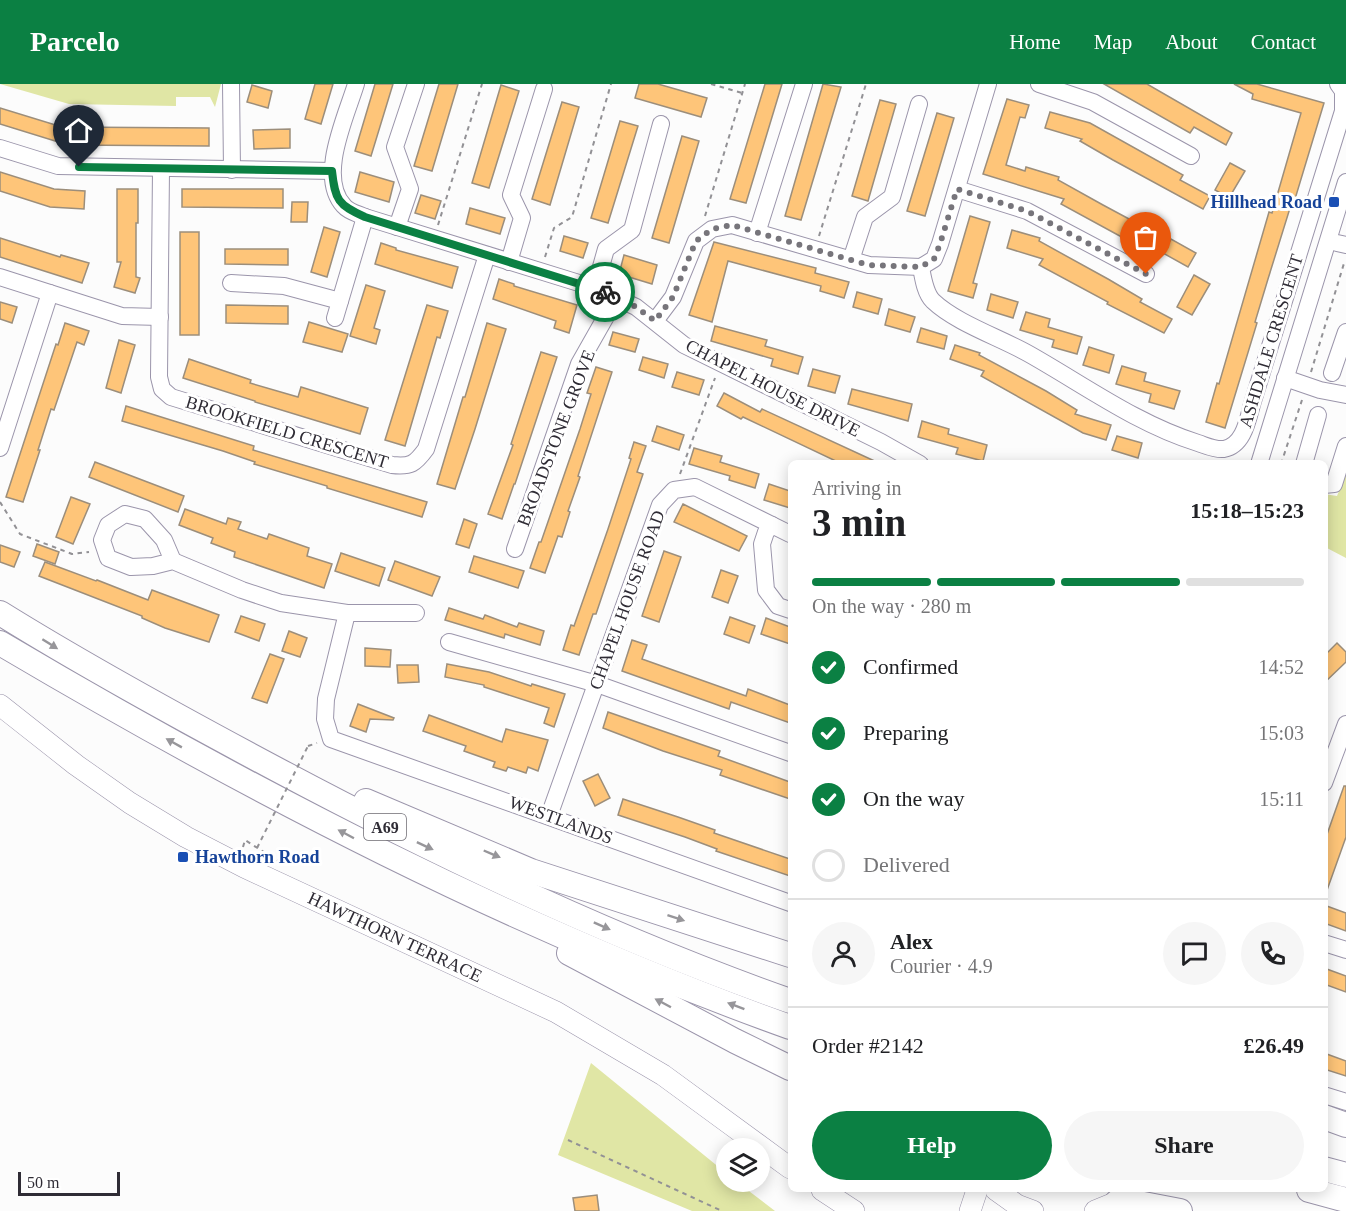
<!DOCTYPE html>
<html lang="en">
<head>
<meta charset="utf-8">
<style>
  body { margin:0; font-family:"Times New Roman",serif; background:#f6f6f6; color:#202124; height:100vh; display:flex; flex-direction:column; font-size:22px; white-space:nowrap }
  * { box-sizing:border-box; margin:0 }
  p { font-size:20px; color:#757577 }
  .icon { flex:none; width:33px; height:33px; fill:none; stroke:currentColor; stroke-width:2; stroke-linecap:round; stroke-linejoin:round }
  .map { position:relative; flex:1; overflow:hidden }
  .side { position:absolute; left:788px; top:376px; width:540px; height:732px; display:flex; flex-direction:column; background:#fff; border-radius:9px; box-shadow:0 3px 15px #0003 }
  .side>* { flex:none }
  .buttons { position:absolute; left:716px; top:1054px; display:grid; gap:12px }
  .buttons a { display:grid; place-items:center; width:54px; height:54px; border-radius:50%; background:#fff; box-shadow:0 3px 15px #0003; font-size:30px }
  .scale { position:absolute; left:18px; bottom:15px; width:102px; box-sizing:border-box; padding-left:6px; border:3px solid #2f2c35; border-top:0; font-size:16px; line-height:21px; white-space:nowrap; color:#2f2c35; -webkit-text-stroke:4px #fff; paint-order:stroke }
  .pin { position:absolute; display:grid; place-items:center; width:51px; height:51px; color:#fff; margin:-62px -26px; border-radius:50% 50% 50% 0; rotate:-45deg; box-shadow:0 0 6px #0007 }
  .pin .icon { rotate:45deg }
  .courier { position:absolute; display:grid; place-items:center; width:60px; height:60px; margin:-30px; border:4px solid #0b8043; border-radius:50%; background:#fff; color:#222; box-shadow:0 2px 8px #0007 }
  .head em { font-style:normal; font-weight:700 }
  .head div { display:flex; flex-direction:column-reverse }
  .head { display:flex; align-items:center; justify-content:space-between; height:102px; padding:0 24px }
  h1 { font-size:39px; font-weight:700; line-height:45px }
  .bar { display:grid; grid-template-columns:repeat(4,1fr); gap:9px 6px; align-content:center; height:72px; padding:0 24px }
  .bar i { height:8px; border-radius:4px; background:#e0e0e0 }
  .bar .selected { background:#0b8043 }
  .bar p { grid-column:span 4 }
  .line { display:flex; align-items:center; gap:15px; padding:0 24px; border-top:2px solid #e0e0e0 }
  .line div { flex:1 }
  .round { display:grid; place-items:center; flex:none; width:63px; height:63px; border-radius:32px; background:#f6f6f6 }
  ol { padding:0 24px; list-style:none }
  li { display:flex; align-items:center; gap:18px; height:66px }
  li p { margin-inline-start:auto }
  li .icon { padding:6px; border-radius:50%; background:#0b8043; color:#fff; stroke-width:4 }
  li:last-child { color:#757577 }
  li i { width:33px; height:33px; border:3px solid #e0e0e0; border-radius:50% }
  .cta { display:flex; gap:12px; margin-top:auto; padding:12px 24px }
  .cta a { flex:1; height:69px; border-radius:36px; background:#0b8043; color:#fff; font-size:24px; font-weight:700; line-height:69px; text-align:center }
  .cta a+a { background:#f6f6f6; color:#202124 }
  header { display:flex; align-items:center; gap:36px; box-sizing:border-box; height:84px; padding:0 30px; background:#0b8043; color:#fff }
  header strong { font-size:28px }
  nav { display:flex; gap:33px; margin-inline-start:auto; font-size:21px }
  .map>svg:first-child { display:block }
</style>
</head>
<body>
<header>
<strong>Parcelo</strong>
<nav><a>Home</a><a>Map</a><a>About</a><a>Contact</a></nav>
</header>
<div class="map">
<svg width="1346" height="1127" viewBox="0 0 1346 1127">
  <rect width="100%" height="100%" fill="#fcfcfc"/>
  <g fill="#e0e6a5">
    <path d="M 0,0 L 221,0 L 215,23 L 210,13 L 176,13 L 176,22 L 69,20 Z"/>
    <path d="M 1346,390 L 1346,474 L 1325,463 L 1324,410 L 1337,412 Z"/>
    <path d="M 591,979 L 726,1089 L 726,1098 L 737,1098 L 775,1127 L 692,1127 L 558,1071 Z"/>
  </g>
  <g fill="#fec579" stroke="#9c8e7b" stroke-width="1.5">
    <path d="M 315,0 L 333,0 L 321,40 L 305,35 Z"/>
    <path d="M 375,0 L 393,0 L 371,72 L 355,67 Z"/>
    <path d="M 439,0 L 458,0 L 432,87 L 414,82 Z"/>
    <path d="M 639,0 L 658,0 L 707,14 L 701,33 L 635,14 Z"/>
    <path d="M 765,0 L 782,0 L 746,119 L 730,115 Z"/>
    <path d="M 823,0 L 841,3 L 801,136 L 785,132 Z"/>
    <path d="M 1104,0 L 1147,0 L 1232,49 L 1226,61 L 1194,43 L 1190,49 Z"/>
    <path d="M 1234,0 L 1257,0 L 1324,19 L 1292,125 L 1290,124 L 1268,195 L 1255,238 L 1257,239 L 1225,344 L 1206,338 L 1217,299 L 1219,300 L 1269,128 L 1272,129 L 1301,29 L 1252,15 L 1253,10 Z"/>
    <path d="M 252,1 L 272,7 L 268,24 L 247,18 Z"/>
    <path d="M 501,1 L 519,7 L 489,104 L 472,99 Z"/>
    <path d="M 1007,15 L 1029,21 L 1025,34 L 1020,33 L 1006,81 L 1025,87 L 1026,83 L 1059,93 L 1058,96 L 1103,121 L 1170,157 L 1171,155 L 1196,169 L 1188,183 L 1154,164 L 1152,169 L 1118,151 L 1061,120 L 1064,115 L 983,90 Z"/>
    <path d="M 880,16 L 896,20 L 868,117 L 852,112 Z"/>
    <path d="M 562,18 L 579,23 L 550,121 L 532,115 Z"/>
    <path d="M 0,24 L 62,43 L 209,44 L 209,62 L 68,61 L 0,40 Z"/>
    <path d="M 1050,28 L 1090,39 L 1183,91 L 1180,96 L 1210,112 L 1203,125 L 1113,76 L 1080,57 L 1082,55 L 1045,44 Z"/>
    <path d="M 937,29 L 954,34 L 925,132 L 907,127 Z"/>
    <path d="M 620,37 L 638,42 L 608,139 L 591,134 Z"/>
    <path d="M 290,45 L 290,64 L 254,65 L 253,46 Z"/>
    <path d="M 682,52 L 699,57 L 669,159 L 652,154 Z"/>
    <path d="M 1230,79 L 1245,87 L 1229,114 L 1215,106 Z"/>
    <path d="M 0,88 L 54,105 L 85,107 L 84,125 L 50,123 L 0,107 Z"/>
    <path d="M 360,88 L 394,98 L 389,118 L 355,108 Z"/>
    <path d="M 117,105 L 138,105 L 138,139 L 136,139 L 136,193 L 140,194 L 135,209 L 114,203 L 121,178 L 117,178 Z"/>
    <path d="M 182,105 L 283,105 L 283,124 L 182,123 Z"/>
    <path d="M 421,111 L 441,117 L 435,135 L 415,129 Z"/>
    <path d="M 292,118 L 308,118 L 307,138 L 291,138 Z"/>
    <path d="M 470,124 L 505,134 L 500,150 L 466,140 Z"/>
    <path d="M 970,132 L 990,138 L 973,199 L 977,200 L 973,214 L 948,207 Z"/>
    <path d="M 324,143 L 340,148 L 327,193 L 311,188 Z"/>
    <path d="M 1012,146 L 1040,154 L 1039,157 L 1108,195 L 1142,215 L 1140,218 L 1172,235 L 1164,249 L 1107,220 L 1108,218 L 1039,181 L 1043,175 L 1007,164 Z"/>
    <rect x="180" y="148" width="19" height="103"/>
    <path d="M 564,152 L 588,159 L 583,174 L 560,167 Z"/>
    <path d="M 0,154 L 60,173 L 61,171 L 89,179 L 82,199 L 0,173 Z"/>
    <path d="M 714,158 L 816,184 L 815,189 L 849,198 L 844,214 L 820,207 L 821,202 L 728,177 L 712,238 L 689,231 Z"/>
    <path d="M 381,159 L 396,164 L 396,166 L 458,183 L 452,204 L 375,180 Z"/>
    <path d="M 225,165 L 288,165 L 288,181 L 225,180 Z"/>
    <path d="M 624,171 L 657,181 L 652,200 L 619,190 Z"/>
    <path d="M 1194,191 L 1210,200 L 1192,231 L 1177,223 Z"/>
    <path d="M 499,195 L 514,200 L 514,202 L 577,221 L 569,249 L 554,244 L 556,237 L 493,215 Z"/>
    <path d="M 366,201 L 385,207 L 374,244 L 380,246 L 376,260 L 350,252 Z"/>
    <path d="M 857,208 L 882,215 L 878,230 L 853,223 Z"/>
    <path d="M 991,210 L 1018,218 L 1013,234 L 987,226 Z"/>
    <path d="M 0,218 L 17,223 L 12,239 L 0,235 Z"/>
    <path d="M 226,221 L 288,222 L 288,240 L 226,239 Z"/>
    <path d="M 427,221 L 448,227 L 440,254 L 437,253 L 405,362 L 385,356 Z"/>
    <path d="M 889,225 L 915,233 L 910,248 L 885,241 Z"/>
    <path d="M 1026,228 L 1050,235 L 1048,243 L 1082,253 L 1077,270 L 1052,263 L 1054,256 L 1020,246 Z"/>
    <path d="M 309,238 L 348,250 L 342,268 L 303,258 Z"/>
    <path d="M 65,239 L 89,247 L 84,261 L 77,258 L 54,326 L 51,325 L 38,366 L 40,366 L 23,418 L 6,413 L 56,260 L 58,261 Z"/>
    <path d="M 487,239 L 506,245 L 475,345 L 455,405 L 437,400 L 463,313 L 465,313 Z"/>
    <path d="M 715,242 L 767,256 L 765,262 L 803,273 L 798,290 L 771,282 L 773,275 L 711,257 Z"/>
    <path d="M 921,244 L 947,252 L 944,265 L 917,258 Z"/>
    <path d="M 613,248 L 639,255 L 635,268 L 609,261 Z"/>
    <path d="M 119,256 L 135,261 L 121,309 L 106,304 Z"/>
    <path d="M 955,261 L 980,269 L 979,271 L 1046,307 L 1077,326 L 1075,330 L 1111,341 L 1106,356 L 1083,349 L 981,292 L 984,287 L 950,275 Z"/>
    <path d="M 1089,263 L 1114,271 L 1109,289 L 1083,281 Z"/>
    <path d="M 541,268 L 557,273 L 515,400 L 514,400 L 502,435 L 488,430 L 513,361 L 511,360 Z"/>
    <path d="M 643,273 L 668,280 L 664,294 L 639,286 Z"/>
    <path d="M 189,275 L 251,296 L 250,299 L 298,313 L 301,303 L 368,324 L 360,350 L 255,318 L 255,317 L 183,294 Z"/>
    <path d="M 1122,282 L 1146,289 L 1144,297 L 1180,307 L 1174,325 L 1149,318 L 1151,310 L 1116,300 Z"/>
    <path d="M 596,283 L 612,288 L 578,392 L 580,393 L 568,427 L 570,428 L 562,453 L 558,452 L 545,489 L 530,484 L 539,458 L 541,458 L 580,345 L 591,310 L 587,309 Z"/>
    <path d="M 813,285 L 840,292 L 835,309 L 808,302 Z"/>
    <path d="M 677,288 L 704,296 L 699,311 L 672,303 Z"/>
    <path d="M 852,305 L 912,320 L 908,337 L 848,320 Z"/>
    <path d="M 724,309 L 760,328 L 762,325 L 881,380 L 842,380 L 743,333 L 741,335 L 717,322 Z"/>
    <path d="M 126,322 L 254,362 L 253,366 L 427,418 L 422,433 L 327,404 L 327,402 L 254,380 L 255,378 L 223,367 L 122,337 Z"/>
    <path d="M 922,337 L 949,345 L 948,350 L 987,361 L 983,377 L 956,370 L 958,364 L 918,353 Z"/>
    <path d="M 657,342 L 684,351 L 679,366 L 652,357 Z"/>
    <path d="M 1117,352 L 1142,359 L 1138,374 L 1112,366 Z"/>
    <path d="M 634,358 L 646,362 L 637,388 L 643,390 L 596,530 L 593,530 L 579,571 L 563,566 L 571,541 L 574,542 L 608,445 L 631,375 L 629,374 Z"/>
    <path d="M 694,364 L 722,372 L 720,378 L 759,390 L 755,404 L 729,396 L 730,392 L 689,380 Z"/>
    <path d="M 95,378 L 184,412 L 178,428 L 89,393 Z"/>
    <path d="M 769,400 L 790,407 L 790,424 L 764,416 Z"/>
    <path d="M 71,413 L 90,420 L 73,460 L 56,453 Z"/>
    <path d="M 683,420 L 747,452 L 739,467 L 674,438 Z"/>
    <path d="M 185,425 L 226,440 L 228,434 L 241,438 L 238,445 L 267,455 L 269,450 L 309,464 L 307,472 L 332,480 L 324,504 L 234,473 L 235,468 L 211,459 L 213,454 L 179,441 Z"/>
    <path d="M 464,435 L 477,440 L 469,464 L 456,460 Z"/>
    <path d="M 37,460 L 59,468 L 55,480 L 33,472 Z"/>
    <path d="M 0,461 L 20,468 L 14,483 L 0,478 Z"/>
    <path d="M 664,467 L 681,473 L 659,538 L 642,532 Z"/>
    <path d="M 341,469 L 385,484 L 379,502 L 335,487 Z"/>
    <path d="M 474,472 L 524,487 L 518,504 L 469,488 Z"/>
    <path d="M 395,477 L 440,493 L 432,512 L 388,496 Z"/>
    <path d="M 45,478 L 96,497 L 97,496 L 148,516 L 152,506 L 219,531 L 209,558 L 165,544 L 142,534 L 142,532 L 39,492 Z"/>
    <path d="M 721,486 L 738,492 L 728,519 L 712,513 Z"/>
    <path d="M 449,524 L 483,535 L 485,531 L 517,543 L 519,539 L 544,547 L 540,561 L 505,550 L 504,554 L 445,536 Z"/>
    <path d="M 241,532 L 265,540 L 259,557 L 235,548 Z"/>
    <path d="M 730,533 L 755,542 L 749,559 L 724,550 Z"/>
    <path d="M 766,534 L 790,543 L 790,560 L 761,550 Z"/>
    <path d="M 289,547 L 307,554 L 300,573 L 282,567 Z"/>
    <path d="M 632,556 L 647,561 L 642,575 L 746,612 L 748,605 L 790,621 L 790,639 L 731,618 L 729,625 L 622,587 Z"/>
    <path d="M 1337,559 L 1346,568 L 1346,578 L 1324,599 L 1324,572 Z"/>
    <path d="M 365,564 L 391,566 L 390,583 L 365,582 Z"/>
    <path d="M 270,570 L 284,575 L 267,619 L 252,614 Z"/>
    <path d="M 447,580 L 489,588 L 531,602 L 532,600 L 565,610 L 554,643 L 544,639 L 549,624 L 484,603 L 484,601 L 445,593 Z"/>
    <path d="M 397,581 L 418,581 L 419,598 L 398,599 Z"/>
    <path d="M 358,620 L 394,634 L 393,636 L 370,635 L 366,648 L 350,642 Z"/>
    <path d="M 608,628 L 720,667 L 718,672 L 790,698 L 790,715 L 720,691 L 722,686 L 663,667 L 603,644 Z"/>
    <path d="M 429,631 L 502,658 L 506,645 L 548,656 L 538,687 L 528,683 L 526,689 L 508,683 L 506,687 L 493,683 L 495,678 L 464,667 L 466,662 L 423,647 Z"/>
    <path d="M 598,690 L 610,714 L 595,722 L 583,697 Z"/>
    <path d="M 1344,702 L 1346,702 L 1346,753 L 1326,809 L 1324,808 L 1324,759 Z"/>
    <path d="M 623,715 L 678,733 L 715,746 L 714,749 L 790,775 L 790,792 L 716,767 L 717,765 L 685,753 L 618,731 Z"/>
    <path d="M 1324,821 L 1346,829 L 1346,847 L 1324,839 Z"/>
    <path d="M 1324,884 L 1346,892 L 1346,908 L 1324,900 Z"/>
    <path d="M 1324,969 L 1346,977 L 1346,992 L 1324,985 Z"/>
    <path d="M 597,1111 L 599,1127 L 575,1127 L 573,1114 Z"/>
  </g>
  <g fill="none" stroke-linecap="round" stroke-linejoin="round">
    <g stroke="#9b95ab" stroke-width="18">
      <g id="minor">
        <path d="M 231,0 L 232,86"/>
        <path d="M 356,0 C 346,33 317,93 344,122 C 349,128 359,130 365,133 L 595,204 L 636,223 L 684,261 L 881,358 L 920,380"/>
        <path d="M 1039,0 L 1093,18 L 1191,72"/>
        <path d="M 0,64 L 58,82 L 332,87"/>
        <path d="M 161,85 L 159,293 L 162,305 L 171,313 L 392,381 C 411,383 415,380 426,365 L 487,171"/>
        <path d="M 957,105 L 1027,127 L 1146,190"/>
        <path d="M 397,143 L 410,105 L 395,63 L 416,0"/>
        <path d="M 757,149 L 804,0"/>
        <path d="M 1337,159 L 1346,161"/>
        <path d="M 851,176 L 865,133 L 892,113 L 919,20"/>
        <path d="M 509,178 L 522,134 L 511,111 L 544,5"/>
        <path d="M 921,183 C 923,194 925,209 933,217 C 956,239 1001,254 1029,270 C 1084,301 1137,340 1198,359 C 1207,362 1215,366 1224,365 C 1245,361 1248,333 1253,317 L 1343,27 L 1343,7 L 1338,0"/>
        <path d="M 0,193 L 122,232 L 160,233"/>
        <path d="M 231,199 L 284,202 L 340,217"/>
        <path d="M 595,204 L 606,165 L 632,146 L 661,40"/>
        <path d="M 335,234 L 365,133"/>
        <path d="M 655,237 L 673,213 L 696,157 L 712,145 L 732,141 L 869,181 L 921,183 L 934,175 L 940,160 L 988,0"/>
        <path d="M 1332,289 L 1346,248"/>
        <path d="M 1285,294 L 1320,306 L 1346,311"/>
        <path d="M 0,364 L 50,209"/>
        <path d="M 1259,380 L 1346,98"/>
        <path d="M 1304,380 L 1318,331"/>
        <path d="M 1324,401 L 1334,400 L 1346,362"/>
        <path d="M 772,441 L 766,448 L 762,460 L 766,506 L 778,522 L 790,526"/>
        <path d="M 515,465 L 579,280 L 617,213"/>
        <path d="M 173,477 L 164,456 L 145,435 L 125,430 L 108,441 L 102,456 L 108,474 L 131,483 L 153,482 L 173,477 L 242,506 L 281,519 L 347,529 L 416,529"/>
        <path d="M 347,529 L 326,615 L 325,635 L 331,655 L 790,819"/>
        <path d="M 449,558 L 597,600 L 790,669"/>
        <path d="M 1324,699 L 1346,640"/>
        <path d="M 549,732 L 660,421 L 674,406 L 695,403 L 790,450"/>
        <path d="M 1324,859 L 1346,866"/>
        <path d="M 1324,1011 L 1346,1018"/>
      </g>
    </g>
    <g stroke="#9b95ab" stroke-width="22">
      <g id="major">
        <path d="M 0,621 L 76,681 L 130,719 L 186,753 L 244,783 L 556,928 L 663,991 L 790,1084"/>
        <path d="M 822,1106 L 854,1127"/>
        <path d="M 996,1106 L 1017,1121 L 1033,1127"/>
        <path d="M 970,1127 L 977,1106"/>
        <path d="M 1095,1127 L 1117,1118 L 1133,1106"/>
      </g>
    </g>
    <g stroke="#9b95ab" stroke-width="26">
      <g id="highway">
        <path d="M 0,529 C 90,585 182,635 276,685 C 441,773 613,855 790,917"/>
        <path d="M 0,559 C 252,708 514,844 790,943"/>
        <path d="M 366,717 L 531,787 L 790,871"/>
        <path d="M 569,869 L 735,957 L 790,984"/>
        <path d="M 1324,1033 L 1346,1041"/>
        <path d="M 1324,1085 L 1346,1091"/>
        <path d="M 1309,1106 L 1346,1116"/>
        <path d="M 1117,1118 L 1133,1118 L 1180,1127"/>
      </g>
    </g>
    <g stroke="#929195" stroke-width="2" stroke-dasharray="4.5 4.5" stroke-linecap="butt">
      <path d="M 711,0 L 742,9"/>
      <path d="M 705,132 L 745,0"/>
      <path d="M 438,141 L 482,0"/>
      <path d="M 819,152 L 866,0"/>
      <path d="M 545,173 L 554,144 L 572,133 L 611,0"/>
      <path d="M 1311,288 L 1345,176"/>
      <path d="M 1281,380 L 1302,316"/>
      <path d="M 680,390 L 715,294"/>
      <path d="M 0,418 L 20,450 L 72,470 L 89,468"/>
      <path d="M 308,662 L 317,659"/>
      <path d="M 243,763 L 245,756 L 284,781"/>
      <path d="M 568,1056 L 722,1127"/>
    </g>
    <use href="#minor" stroke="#fff" stroke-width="16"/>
    <use href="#major" stroke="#fff" stroke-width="21"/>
    <use href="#highway" stroke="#fff" stroke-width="24"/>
    <path stroke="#929195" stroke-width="2" stroke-dasharray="4.5 4.5" stroke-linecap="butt" d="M 257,764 L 308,662"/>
  </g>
  <defs><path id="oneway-solid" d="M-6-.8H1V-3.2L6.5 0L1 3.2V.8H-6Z" transform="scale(1.5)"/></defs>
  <g fill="#97969a">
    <use href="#oneway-solid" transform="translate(50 560) rotate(32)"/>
    <use href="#oneway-solid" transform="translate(174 659) rotate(-151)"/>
    <use href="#oneway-solid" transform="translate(346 750) rotate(-152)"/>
    <use href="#oneway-solid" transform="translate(425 762) rotate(25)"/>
    <use href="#oneway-solid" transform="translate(492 770) rotate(23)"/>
    <use href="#oneway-solid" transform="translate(676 834) rotate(18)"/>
    <use href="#oneway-solid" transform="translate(602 842) rotate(24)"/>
    <use href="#oneway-solid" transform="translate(663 919) rotate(-152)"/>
    <use href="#oneway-solid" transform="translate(736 922) rotate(-159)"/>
  </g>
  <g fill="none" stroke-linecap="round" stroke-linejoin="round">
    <path stroke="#77757b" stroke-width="6" stroke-dasharray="0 10.8" d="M 605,208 L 636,223 L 655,237 L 673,213 L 696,157 L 712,145 L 732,141 L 868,181 L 921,183 L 934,175 L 940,160 L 957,105 L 1027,127 L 1146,190"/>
    <path stroke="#0b8043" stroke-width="8" d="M 79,83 L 332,87 C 335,116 338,121 365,133 L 605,208"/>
  </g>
  <g fill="#1a4fb4" stroke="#fff" stroke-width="2">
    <rect x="1328" y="112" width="12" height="12" rx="3"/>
    <rect x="177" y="767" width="12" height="12" rx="3"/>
  </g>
  <g text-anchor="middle" stroke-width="6" stroke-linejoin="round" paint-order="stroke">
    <rect fill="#fff" stroke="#6d6b72" stroke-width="1.5" x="364" y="730" width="42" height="26" rx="4.5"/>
    <g font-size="16" font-weight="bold" fill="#2f2c35">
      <text x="385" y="749">A69</text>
    </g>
    <g font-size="18" font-weight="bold" fill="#164399" stroke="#fff" text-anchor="end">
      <text x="1322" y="124">Hillhead Road</text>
      <text x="195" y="779" text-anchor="start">Hawthorn Road</text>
    </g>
    <g font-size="18" fill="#2f2c35" stroke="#fff">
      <text transform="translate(1271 257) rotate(-73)" y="6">ASHDALE CRESCENT</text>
      <text transform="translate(773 304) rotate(27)" y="6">CHAPEL HOUSE DRIVE</text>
      <text transform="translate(287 348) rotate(17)" y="6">BROOKFIELD CRESCENT</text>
      <text transform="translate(556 354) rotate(-69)" y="6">BROADSTONE GROVE</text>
      <text transform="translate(627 516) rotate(-70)" y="6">CHAPEL HOUSE ROAD</text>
      <text transform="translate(561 736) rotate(20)" y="6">WESTLANDS</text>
      <text transform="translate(395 853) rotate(25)" y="6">HAWTHORN TERRACE</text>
    </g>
  </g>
</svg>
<div class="buttons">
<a><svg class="icon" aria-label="layers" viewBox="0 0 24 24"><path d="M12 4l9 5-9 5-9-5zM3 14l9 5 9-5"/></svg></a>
</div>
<div class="scale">50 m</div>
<div class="pin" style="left:1146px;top:190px;background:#ea580c"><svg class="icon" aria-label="bag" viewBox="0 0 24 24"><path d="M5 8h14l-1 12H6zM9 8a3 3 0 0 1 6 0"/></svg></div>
<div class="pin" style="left:79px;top:83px;background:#1f2937"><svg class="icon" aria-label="home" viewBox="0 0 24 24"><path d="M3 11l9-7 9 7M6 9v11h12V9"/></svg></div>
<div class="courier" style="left:605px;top:208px"><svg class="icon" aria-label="bike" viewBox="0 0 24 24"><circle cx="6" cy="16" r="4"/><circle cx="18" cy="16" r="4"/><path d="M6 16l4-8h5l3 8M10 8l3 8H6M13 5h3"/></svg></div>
<section class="side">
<div class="head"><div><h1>3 min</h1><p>Arriving in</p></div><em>15:18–15:23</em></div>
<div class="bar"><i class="selected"></i><i class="selected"></i><i class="selected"></i><i></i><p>On the way · 280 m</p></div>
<ol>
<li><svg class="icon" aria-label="check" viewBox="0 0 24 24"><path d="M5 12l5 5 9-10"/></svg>Confirmed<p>14:52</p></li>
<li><svg class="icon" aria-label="check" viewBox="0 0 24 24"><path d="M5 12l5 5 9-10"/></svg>Preparing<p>15:03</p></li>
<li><svg class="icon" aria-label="check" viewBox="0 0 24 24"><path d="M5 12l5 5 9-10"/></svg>On the way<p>15:11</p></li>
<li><i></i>Delivered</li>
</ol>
<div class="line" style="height:108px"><a class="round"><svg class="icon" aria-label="person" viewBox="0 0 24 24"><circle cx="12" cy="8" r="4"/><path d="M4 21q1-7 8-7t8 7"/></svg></a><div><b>Alex</b><p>Courier · 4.9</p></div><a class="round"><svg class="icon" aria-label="chat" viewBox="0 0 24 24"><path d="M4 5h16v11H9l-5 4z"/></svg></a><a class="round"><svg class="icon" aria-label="phone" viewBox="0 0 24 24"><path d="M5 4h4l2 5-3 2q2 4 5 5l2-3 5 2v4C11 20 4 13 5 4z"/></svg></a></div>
<div class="line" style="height:78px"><div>Order #2142</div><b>£26.49</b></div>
<div class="cta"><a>Help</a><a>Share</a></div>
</section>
</div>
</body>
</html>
